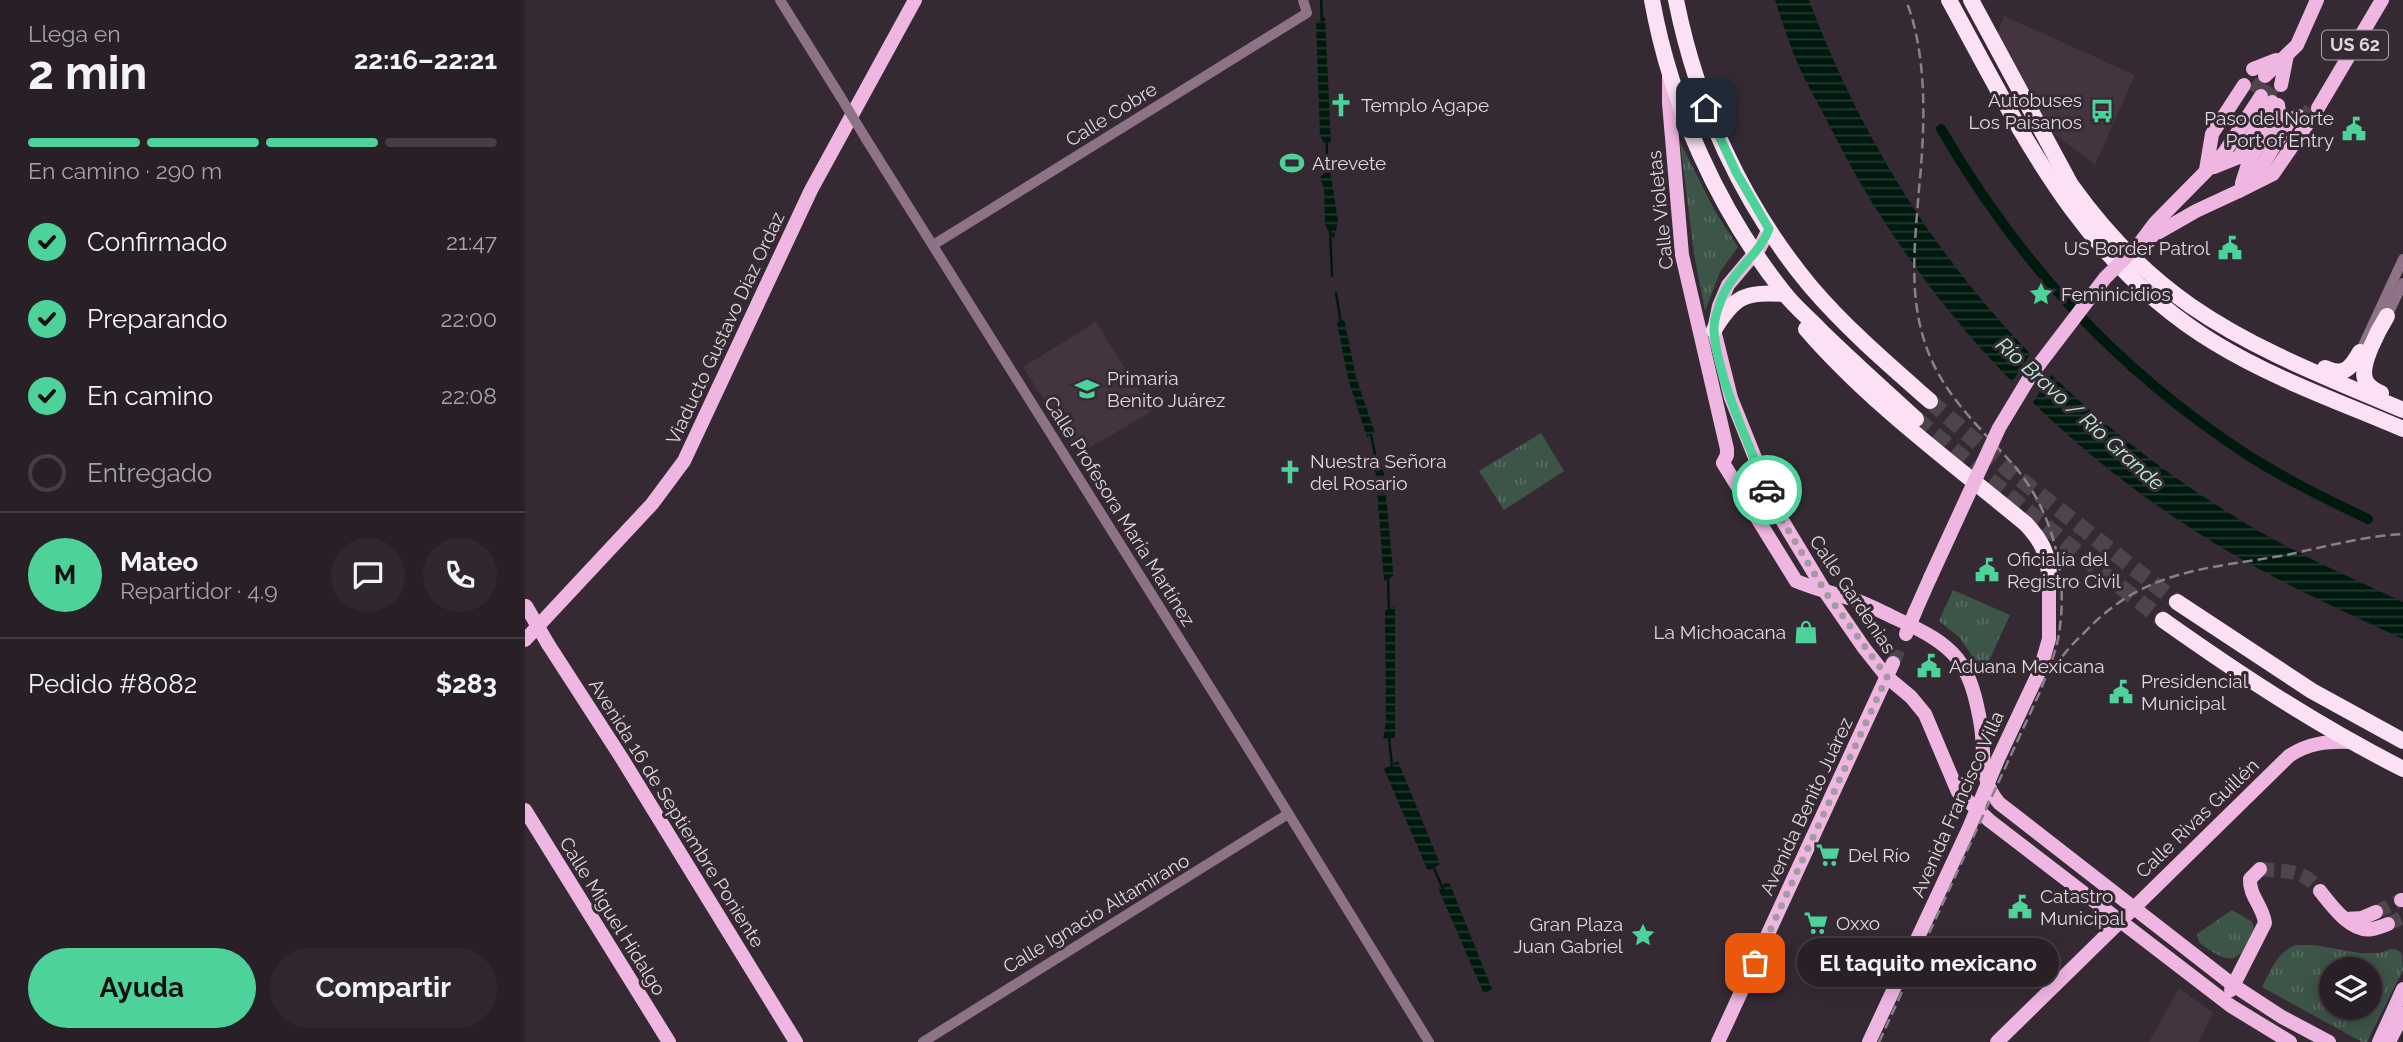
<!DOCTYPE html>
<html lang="es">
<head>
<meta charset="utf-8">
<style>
  body { margin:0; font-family:Raleway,sans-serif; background:#30282e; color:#f1f3f6; height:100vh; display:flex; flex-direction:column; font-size:26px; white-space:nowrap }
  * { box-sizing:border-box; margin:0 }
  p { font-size:23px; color:#a5a3a7 }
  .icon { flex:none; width:38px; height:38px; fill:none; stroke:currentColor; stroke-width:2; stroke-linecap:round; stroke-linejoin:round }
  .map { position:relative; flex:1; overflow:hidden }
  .side { display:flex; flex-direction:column; background:#282026; width:525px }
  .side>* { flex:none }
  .fabs { position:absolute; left:1794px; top:957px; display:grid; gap:14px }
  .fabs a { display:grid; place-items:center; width:63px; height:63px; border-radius:50%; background:#282026; box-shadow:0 4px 18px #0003,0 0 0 2px #443e43; font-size:35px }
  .pin { position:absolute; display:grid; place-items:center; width:60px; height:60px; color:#fff; margin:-30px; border-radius:14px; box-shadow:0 4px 10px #0006 }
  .courier { position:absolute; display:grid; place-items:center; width:70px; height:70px; margin:-35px; border:5px solid #4dd39a; border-radius:50%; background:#fff; color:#222; box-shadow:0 2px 9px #0007 }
  .bubble { position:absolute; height:49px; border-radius:24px; background:#282026; box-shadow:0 4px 18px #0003,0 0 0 2px #443e43; font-size:23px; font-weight:700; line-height:49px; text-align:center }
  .head em { font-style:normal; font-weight:700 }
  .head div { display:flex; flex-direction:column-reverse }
  .head { display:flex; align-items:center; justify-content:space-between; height:119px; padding:0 28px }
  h1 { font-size:46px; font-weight:700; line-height:52px }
  .bar { display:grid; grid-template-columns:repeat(4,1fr); gap:10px 7px; align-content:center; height:84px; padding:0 28px }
  .bar i { height:9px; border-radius:5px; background:#443e43 }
  .bar .selected { background:#4dd39a }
  .bar p { grid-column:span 4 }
  .line { display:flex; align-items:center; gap:18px; padding:0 28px; border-top:2px solid #443e43 }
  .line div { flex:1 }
  .round { display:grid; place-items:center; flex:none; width:74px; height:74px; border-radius:37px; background:#30282e }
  ol { padding:0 28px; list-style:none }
  li { display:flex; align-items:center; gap:21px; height:77px }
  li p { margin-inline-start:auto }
  li .icon { padding:7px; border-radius:50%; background:#4dd39a; color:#111; stroke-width:4 }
  li:last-child { color:#a5a3a7 }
  li i { width:38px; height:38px; border:4px solid #443e43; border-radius:50% }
  .action { display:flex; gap:14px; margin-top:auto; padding:14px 28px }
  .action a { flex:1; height:80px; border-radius:42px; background:#4dd39a; color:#111; font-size:28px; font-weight:700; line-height:80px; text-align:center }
  .action a+a { background:#30282e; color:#f1f3f6 }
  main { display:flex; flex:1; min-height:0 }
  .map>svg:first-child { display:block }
</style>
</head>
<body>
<main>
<section class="side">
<div class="head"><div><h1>2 min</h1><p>Llega en</p></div><em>22:16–22:21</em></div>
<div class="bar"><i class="selected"></i><i class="selected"></i><i class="selected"></i><i></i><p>En camino · 290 m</p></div>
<ol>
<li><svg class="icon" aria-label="check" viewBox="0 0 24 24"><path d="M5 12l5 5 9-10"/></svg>Confirmado<p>21:47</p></li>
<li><svg class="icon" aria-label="check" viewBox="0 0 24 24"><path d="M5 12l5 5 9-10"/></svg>Preparando<p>22:00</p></li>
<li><svg class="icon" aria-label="check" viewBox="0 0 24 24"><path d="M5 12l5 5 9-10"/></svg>En camino<p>22:08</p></li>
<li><i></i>Entregado</li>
</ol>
<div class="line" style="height:126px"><b class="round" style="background:#4dd39a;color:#111">M</b><div><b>Mateo</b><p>Repartidor · 4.9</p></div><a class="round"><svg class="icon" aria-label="chat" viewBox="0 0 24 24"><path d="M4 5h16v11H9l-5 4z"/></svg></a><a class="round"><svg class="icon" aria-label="phone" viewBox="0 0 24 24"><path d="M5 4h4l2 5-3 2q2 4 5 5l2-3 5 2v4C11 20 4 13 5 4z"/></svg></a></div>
<div class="line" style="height:91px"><div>Pedido #8082</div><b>$283</b></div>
<div class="action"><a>Ayuda</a><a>Compartir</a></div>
</section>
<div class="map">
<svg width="1878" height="1042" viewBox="0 0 1878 1042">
  <defs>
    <pattern id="grass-tufts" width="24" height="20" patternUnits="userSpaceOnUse" patternTransform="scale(1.75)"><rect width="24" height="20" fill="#3d5448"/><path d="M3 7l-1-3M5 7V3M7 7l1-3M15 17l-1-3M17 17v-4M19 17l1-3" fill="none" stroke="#596c62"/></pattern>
    <pattern id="water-rules" width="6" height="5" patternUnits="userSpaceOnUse" patternTransform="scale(1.75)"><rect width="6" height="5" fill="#00190e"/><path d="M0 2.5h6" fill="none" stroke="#253a31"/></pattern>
  </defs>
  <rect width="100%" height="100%" fill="#352a33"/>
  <g fill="#443440">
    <path d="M 1479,16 L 1610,75 L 1570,165 L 1520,127 L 1472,35 Z"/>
    <path d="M 571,322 L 627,411 L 554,454 L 498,367 Z"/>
    <path d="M 1654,988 L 1688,1013 L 1674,1042 L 1624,1042 Z"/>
  </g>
  <g fill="url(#grass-tufts)" fill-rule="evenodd">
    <path d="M 1155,142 L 1190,211 L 1213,247 L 1195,272 L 1180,311 L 1169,254 Z"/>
    <path d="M 1016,433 L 1039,471 L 979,510 L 954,471 Z"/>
    <path d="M 1428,590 L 1485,615 L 1462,665 L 1455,668 L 1435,638 L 1414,621 Z"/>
    <path d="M 1707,910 L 1726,921 L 1729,927 C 1716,967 1703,965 1674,942 L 1672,934 Z"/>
    <path d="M 1771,945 L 1789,945 L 1835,953 L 1855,953 L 1866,949 L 1873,950 L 1877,954 L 1878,970 L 1842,1042 L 1837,1042 L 1737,987 C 1746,970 1752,952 1771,945 ZM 1806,970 L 1844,970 L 1844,1008 L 1806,1008 Z"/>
  </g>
  <g fill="url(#water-rules)">
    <path d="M 1250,0 L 1284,0 C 1368,223 1509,393 1712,518 C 1765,551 1822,576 1878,602 L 1878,639 C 1806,606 1734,573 1667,529 C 1511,428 1385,288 1302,121 C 1291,99 1278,78 1269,55 C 1262,37 1256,18 1250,0 Z"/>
    <path d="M 800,17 L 806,142 L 799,143 L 795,136 L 791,22 Z"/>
    <path d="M 805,170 L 813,221 L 809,239 L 800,225 L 799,189 L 795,177 Z"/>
    <path d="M 819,319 L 831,377 L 850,433 L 842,437 L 823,379 L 812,323 Z"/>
    <path d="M 854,456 L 859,474 L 868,569 L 868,576 L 859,581 L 851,476 L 848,460 Z"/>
    <path d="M 870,605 L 870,737 L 864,741 L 858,739 L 861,721 L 860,611 Z"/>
    <path d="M 873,761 L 915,864 L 903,871 L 859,769 Z"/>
    <path d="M 921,883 L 925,884 L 967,989 L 959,994 L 913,888 Z"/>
  </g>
  <path fill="#352a33" d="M 1507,351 L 1528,372 L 1506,405 L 1485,385 Z"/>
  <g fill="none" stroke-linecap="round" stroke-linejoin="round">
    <g stroke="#00190e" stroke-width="2.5">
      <path d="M 796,0 L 797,21"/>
      <path d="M 801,175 L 802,143"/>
      <path d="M 805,230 L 807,276"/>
      <path d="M 811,293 L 816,324"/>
      <path d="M 846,435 L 851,459"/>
      <path d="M 863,577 L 864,613"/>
      <path d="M 864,738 L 867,766"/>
      <path d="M 908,866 L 918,889"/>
    </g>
    <path stroke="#00190e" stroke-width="10" d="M 1416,129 C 1495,264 1590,368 1721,454 C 1760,479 1801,499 1843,519"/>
    <g stroke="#4e444c" stroke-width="14" stroke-dasharray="14 7" stroke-linecap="butt">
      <path d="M 1729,93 L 1740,76"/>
      <path d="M 1741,100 L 1751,83"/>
      <path d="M 1778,120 L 1788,105"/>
      <path d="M 1368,663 L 1376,644"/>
      <path d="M 1735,869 C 1761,872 1779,868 1795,891"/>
      <path d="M 1851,912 L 1876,900"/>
      <path d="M 1863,924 L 1878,917"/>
    </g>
    <g stroke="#4e444c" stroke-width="16" stroke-dasharray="16 8" stroke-linecap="butt">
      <path d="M 1405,401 L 1486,472 L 1652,602"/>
      <path d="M 1391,419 L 1579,574 L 1638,620"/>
    </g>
    <g stroke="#8e7388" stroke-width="10">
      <path d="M 255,0 L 315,96"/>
      <path d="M 341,139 L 718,740 L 904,1042"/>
      <path d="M 408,245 L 782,13 L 778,0"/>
      <path d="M 1862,316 L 1878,283"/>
      <path d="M 1835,352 L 1878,259"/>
      <path d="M 398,1042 L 763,814"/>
    </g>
    <g stroke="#efb6e2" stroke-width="14">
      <path d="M 1728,69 L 1751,60"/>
      <path d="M 1144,75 L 1144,103 L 1157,255 L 1202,449 L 1202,455 L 1198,463 L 1271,581 C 1290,589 1308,593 1327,599 C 1343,604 1357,612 1372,619 C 1431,646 1445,661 1456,726 C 1460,754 1454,780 1474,803 L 1708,985 L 1757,1017 L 1804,1042"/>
      <path d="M 1740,76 L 1772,45 L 1792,0"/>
      <path d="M 1756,85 L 1762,55"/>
      <path d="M 1793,108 L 1857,0"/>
      <path d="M 1689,167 L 1714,157 L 1747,102"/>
      <path d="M 1681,170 L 1687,134 L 1719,85"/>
      <path d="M 1717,183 L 1724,161 L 1754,112 L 1753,105"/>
      <path d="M 1717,187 L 1739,163 L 1765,120 L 1773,116"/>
      <path d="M 1714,191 L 1748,174 L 1783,123"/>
      <path d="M 1244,229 L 1235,247 L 1203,285 L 1194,306 L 1189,330 L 1206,398 L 1251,510 L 1301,593 L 1339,648 L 1362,677 L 1386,697 L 1400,714 L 1433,792 L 1465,821 L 1706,1006 L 1765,1042"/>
      <path d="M 1615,243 L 1630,223 L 1699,153 L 1736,96"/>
      <path d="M 1390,612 L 1405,578"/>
      <path d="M 0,640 L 127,504 L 159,461 L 286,190 L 390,0"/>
      <path d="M 23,644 L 96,757 L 271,1042"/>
      <path d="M 0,810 L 144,1042"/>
      <path d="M 1795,891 C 1806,905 1826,933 1847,929 C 1853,928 1858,926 1863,924"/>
      <path d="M 1876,900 L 1878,900"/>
      <path d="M 1821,919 L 1837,918 L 1851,912"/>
      <path d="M 1706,990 L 1740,923 C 1738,906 1724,896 1725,879 L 1735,869"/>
      <path d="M 1193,1042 L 1368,663"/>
      <path d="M 1344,1042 L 1444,828 L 1473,759 L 1515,670 L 1524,639 L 1524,575"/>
      <path d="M 1472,1042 L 1764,756 C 1783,743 1803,741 1825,742"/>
      <path d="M 1854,1042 L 1878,989"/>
      <path d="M 1864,1042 L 1878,1014"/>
    </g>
    <g stroke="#fce0f5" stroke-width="16">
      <path d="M 1127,0 C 1146,105 1193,210 1260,294 C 1271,308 1285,319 1297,332 C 1328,362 1359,390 1391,419"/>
      <path d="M 1151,0 C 1172,105 1217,204 1286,287 C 1322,329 1364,365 1405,401"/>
      <path d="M 1424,0 C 1497,133 1555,261 1690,343 C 1749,379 1815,402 1878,429"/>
      <path d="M 1446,0 L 1546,185 C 1578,230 1620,274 1666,306 C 1731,351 1806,379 1878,410"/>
      <path d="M 1281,329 C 1345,403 1426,462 1501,524 C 1516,540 1523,553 1524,575"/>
      <path d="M 1189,330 C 1210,295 1220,292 1260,294"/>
      <path d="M 1800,368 C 1819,377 1826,368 1835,352"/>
      <path d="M 1856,393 C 1850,391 1842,386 1840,379 C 1835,364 1854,329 1862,316"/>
      <path d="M 1652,602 L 1787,691 L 1878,741"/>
      <path d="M 1638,620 C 1717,676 1792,725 1878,769"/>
    </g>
    <g stroke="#8b8289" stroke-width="2.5" stroke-dasharray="10 5" stroke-linecap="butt">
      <path d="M 1529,669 C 1537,655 1548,643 1560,632 C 1619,569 1682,569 1761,555 C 1799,547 1839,536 1878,534"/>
      <path d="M 1354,1042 L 1514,694 C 1521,676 1529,658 1533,639 C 1545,577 1528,508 1485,461 C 1453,426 1417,393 1401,346 C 1383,295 1390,242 1394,189 C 1400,128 1403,57 1381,0"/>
    </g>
    <path stroke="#8e7388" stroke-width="10" d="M 315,96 L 341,139"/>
    <g stroke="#efb6e2" stroke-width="14">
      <path d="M 1405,578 L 1474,428 L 1506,375 L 1580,278 L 1615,243 L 1671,211 L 1714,191"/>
      <path d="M 1,606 L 23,644"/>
      <path d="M 1381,634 L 1390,612"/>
    </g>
  </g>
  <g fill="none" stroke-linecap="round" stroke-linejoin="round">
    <path stroke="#a49ba2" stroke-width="7" stroke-dasharray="0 12.6" d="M 1230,963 L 1362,677 L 1301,593 L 1251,510 L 1242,490"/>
    <path stroke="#4dd39a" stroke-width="9" d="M 1181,108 L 1211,172 L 1244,229 C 1234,255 1209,270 1198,295 C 1194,305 1188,320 1189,331 C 1193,380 1224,444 1242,490"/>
  </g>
  <defs>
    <g id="church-bare" transform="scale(1.89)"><path d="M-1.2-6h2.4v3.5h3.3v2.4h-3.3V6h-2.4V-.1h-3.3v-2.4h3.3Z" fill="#4dd39a" stroke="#352a33" stroke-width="2.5" paint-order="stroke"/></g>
    <g id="bus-bare" transform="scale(1.89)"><path d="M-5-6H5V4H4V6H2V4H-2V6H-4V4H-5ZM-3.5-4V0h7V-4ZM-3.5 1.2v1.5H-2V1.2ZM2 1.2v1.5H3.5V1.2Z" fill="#4dd39a" stroke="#352a33" stroke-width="2.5" paint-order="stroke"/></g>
    <g id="civic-bare" transform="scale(1.89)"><path d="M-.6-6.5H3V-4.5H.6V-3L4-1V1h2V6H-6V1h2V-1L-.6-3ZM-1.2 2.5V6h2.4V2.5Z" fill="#4dd39a" stroke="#352a33" stroke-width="2.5" paint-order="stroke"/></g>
    <g id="stadium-bare" transform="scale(1.89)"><path d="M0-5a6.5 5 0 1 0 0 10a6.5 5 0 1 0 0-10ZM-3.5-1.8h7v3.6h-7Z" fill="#4dd39a" stroke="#352a33" stroke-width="2.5" paint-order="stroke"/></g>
    <g id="sight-bare" transform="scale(1.89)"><path d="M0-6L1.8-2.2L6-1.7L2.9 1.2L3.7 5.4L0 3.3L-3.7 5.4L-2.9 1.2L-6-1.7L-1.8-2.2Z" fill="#4dd39a" stroke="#352a33" stroke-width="2.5" paint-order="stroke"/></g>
    <g id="school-bare" transform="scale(1.89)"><path d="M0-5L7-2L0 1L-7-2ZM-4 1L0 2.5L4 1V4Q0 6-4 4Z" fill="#4dd39a" stroke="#352a33" stroke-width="2.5" paint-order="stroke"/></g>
    <g id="shop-bare" transform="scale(1.89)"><path d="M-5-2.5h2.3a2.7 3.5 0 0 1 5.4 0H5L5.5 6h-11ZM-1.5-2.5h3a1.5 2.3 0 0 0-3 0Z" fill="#4dd39a" stroke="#352a33" stroke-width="2.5" paint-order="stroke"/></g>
    <g id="supermarket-bare" transform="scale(1.89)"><path d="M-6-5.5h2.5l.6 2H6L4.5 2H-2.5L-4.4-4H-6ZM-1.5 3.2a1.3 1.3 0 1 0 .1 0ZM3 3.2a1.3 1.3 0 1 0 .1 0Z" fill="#4dd39a" stroke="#352a33" stroke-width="2.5" paint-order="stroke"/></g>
  </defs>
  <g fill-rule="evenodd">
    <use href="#church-bare" x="816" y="105"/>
    <use href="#bus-bare" x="1577" y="111"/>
    <use href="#civic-bare" x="1829" y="129"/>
    <use href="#stadium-bare" x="767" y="163"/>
    <use href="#civic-bare" x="1705" y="248"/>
    <use href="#sight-bare" x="1516" y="294"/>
    <use href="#school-bare" x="562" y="389"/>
    <use href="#church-bare" x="765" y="472"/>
    <use href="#civic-bare" x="1462" y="570"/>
    <use href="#shop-bare" x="1281" y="632"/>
    <use href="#civic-bare" x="1404" y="666"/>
    <use href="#civic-bare" x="1596" y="692"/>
    <use href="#supermarket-bare" x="1303" y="855"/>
    <use href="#civic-bare" x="1495" y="907"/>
    <use href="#supermarket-bare" x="1291" y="923"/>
    <use href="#sight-bare" x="1118" y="935"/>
  </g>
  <g text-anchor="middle" stroke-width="6" stroke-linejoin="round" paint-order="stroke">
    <rect fill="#352a33" stroke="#aca4aa" stroke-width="2" x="1797" y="30.5" width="66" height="29" rx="5"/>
    <g font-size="18" font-weight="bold" fill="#dfd8dd">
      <text x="1830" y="51">US 62</text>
    </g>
    <g font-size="19" fill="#dfd8dd" stroke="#352a33" text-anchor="start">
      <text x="1557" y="107" text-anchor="end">Autobuses<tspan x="1557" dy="22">Los Paisanos</tspan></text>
      <text x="836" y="112">Templo Agape</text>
      <text x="1809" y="125" text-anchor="end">Paso del Norte<tspan x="1809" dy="22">Port of Entry</tspan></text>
      <text x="787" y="170">Atrevete</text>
      <text x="1685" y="255" text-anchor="end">US Border Patrol</text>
      <text x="1536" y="301">Feminicidios</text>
      <text x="582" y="385">Primaria<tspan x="582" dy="22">Benito Juárez</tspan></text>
      <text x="785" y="468">Nuestra Señora<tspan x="785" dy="22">del Rosario</tspan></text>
      <text x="1482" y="566">Oficialía del<tspan x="1482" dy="22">Registro Civil</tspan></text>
      <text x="1261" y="639" text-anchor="end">La Michoacana</text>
      <text x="1424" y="673">Aduana Mexicana</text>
      <text x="1616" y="688">Presidencial<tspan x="1616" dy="22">Municipal</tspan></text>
      <text x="1323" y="862">Del Río</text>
      <text x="1515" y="903">Catastro<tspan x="1515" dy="22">Municipal</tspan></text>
      <text x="1311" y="930">Oxxo</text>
      <text x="1098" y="931" text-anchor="end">Gran Plaza<tspan x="1098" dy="22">Juan Gabriel</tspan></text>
    </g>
    <g font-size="19" fill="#dfd8dd" stroke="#352a33">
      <text transform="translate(586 114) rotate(-32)" y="7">Calle Cobre</text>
      <text transform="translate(1135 210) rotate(-96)" y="7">Calle Violetas</text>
      <text transform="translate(200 328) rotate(-65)" y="7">Viaducto Gustavo Díaz Ordaz</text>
      <text transform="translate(595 511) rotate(58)" y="7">Calle Profesora María Martínez</text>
      <text transform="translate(1328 594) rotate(56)" y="7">Calle Gardenias</text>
      <text transform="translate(1432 804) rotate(-66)" y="7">Avenida Francisco Villa</text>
      <text transform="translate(1281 806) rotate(-65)" y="7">Avenida Benito Juárez</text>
      <text transform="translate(152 813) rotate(58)" y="7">Avenida 16 de Septiembre Poniente</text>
      <text transform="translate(1672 818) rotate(-44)" y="7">Calle Rivas Guillén</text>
      <text transform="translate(571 913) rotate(-31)" y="7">Calle Ignacio Altamirano</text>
      <text transform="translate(88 916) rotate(58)" y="7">Calle Miguel Hidalgo</text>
    </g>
    <g font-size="21" font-style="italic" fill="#b7f0d2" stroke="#352a33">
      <text transform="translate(1555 414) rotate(42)" y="7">Río Bravo / Rio Grande</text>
    </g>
  </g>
</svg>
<div class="fabs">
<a><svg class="icon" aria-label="layers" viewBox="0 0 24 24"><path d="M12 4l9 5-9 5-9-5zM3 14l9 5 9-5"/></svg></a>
</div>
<div class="pin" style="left:1230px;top:963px;background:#ea580c"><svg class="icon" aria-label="bag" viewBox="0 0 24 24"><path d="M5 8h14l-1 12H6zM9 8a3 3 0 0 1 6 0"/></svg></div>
<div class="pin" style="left:1181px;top:108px;background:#1f2937"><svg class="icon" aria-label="home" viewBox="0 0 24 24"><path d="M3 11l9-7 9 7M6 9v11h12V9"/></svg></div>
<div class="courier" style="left:1242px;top:490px"><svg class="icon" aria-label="car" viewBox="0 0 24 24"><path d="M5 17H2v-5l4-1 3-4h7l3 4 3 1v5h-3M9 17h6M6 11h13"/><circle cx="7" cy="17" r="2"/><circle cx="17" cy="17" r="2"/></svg></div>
<div class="bubble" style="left:1272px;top:938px;width:262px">El taquito mexicano</div>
</div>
</main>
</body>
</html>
